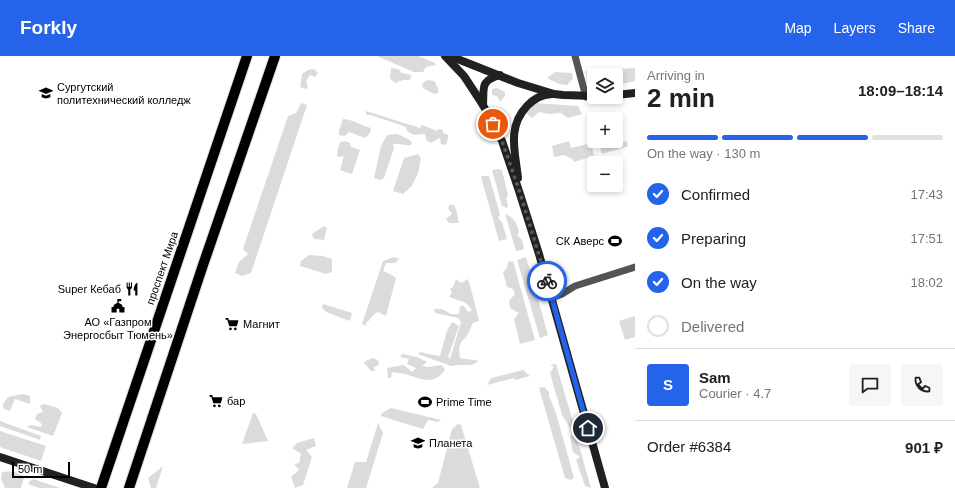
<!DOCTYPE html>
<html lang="en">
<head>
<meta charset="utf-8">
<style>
  body { margin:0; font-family:Helvetica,sans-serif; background:#f6f6f6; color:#202124; height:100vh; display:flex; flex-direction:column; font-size:15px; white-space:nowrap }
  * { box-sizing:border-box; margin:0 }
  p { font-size:13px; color:#757577 }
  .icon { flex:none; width:22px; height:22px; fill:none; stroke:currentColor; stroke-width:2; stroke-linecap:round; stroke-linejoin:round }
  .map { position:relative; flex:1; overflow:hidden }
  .sheet { display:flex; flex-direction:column; background:#fff; width:320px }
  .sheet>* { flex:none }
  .buttons { position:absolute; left:587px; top:12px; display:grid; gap:8px }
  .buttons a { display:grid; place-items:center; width:36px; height:36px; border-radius:4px; background:#fff; box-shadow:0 2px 6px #0003; font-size:20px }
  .scale { position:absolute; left:12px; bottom:10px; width:58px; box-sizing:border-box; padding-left:4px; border:2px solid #000; border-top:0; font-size:11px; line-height:14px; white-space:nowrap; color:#000; -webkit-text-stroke:3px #fff; paint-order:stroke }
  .pin { position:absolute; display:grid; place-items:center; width:34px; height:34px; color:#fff; margin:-17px; border:2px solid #fff; border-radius:50%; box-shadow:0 1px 4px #0007 }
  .courier { position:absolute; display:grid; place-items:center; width:40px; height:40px; margin:-20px; border:3px solid #2563eb; border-radius:50%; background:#fff; color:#222; box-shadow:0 1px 5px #0007 }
  .summary em { font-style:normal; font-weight:600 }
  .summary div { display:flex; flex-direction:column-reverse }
  .summary { display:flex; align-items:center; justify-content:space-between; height:68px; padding:0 12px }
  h1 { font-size:26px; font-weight:600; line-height:30px }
  .bar { display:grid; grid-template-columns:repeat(4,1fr); gap:6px 4px; align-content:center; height:48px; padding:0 12px }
  .bar i { height:5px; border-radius:3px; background:#e0e0e0 }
  .bar .selected { background:#2563eb }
  .bar p { grid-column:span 4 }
  .line { display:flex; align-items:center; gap:10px; padding:0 12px; border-top:1px solid #e0e0e0 }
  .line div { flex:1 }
  .round { display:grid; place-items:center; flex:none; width:42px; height:42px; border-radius:4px; background:#f6f6f6 }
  ol { padding:0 12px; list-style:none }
  li { display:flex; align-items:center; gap:12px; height:44px }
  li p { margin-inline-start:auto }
  li .icon { padding:4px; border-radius:50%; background:#2563eb; color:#fff; stroke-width:4 }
  li:last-child { color:#757577 }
  li i { width:22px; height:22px; border:2px solid #e0e0e0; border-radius:50% }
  header { display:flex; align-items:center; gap:24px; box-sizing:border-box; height:56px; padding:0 20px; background:#2563eb; color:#fff }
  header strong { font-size:19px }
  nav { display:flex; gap:22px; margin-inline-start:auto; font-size:14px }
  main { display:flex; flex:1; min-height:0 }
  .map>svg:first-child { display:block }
</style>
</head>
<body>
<header>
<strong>Forkly</strong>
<nav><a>Map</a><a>Layers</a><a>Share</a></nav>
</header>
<main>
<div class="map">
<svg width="635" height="432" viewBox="0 0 635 432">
  <rect width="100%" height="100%" fill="#fff"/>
  <g fill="#dbdbdb">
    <path d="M 377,0 L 418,0 L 435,7 L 436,9 L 426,11 L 423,16 L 414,16 Z"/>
    <path d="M 391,12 L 398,13 L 402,17 L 411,19 L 411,22 L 409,24 L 403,24 L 395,27 L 390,22 Z"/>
    <path d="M 635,12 L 635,25 L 616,29 L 616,19 L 594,19 L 594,29 L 588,26 L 586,15 Z"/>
    <path d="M 314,13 L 318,17 L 315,21 L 310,19 L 306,25 L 308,30 L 306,33 L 300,31 L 302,18 L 308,14 Z"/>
    <path d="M 555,16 L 572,17 L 573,23 L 567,29 L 559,28 L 547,22 Z"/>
    <path d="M 427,24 L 434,25 L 438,32 L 438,37 L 434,38 L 423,32 L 422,28 Z"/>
    <path d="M 497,32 L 505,36 L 505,40 L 500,46 L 497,40 L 492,39 L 492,33 Z"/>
    <path d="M 301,47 L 307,49 L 251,217 L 242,220 L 235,217 L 239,206 L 248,198 L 243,193 L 288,60 L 296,57 Z"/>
    <path d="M 535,47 L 578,50 L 582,58 L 568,62 L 561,57 L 549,58 L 539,56 L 532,62 L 526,57 Z"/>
    <path d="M 366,55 L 420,72 L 422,69 L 437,75 L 438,73 L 443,74 L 443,77 L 448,79 L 448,83 L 446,89 L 441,88 L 440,82 L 431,87 L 426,84 L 425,78 L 414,79 L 407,75 L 406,71 L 371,59 L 366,59 Z"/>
    <path d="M 343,63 C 352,63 362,70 371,72 L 370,77 L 365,82 L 349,76 L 345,80 L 339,79 L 339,74 Z"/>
    <path d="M 397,78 L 406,82 L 412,86 L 411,89 C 404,90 400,87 393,88 L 394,92 L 384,122 L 380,124 L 374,122 L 381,90 L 387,79 Z"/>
    <path d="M 345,85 L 350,87 L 351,91 L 360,94 L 352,118 L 340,114 L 344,99 L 342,101 L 337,100 L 338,93 L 340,86 Z"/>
    <path d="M 569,85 L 571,92 L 591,87 L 594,100 L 574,106 L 572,103 L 564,99 L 554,101 L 552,90 Z"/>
    <path d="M 627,85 L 628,90 L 602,98 L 600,93 Z"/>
    <path d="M 418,98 L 421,102 L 418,117 L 412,130 L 403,138 L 393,135 L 404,102 Z"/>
    <path d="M 498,113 L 502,114 L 508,139 L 506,143 L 508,148 L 507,152 L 502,150 L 492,114 Z"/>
    <path d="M 482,120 L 489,120 L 500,158 L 498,162 L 502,166 L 507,183 L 499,185 L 481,121 Z"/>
    <path d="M 450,148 L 455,150 L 457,157 L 459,167 L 449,167 L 446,163 L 452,158 L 448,152 Z"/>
    <path d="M 505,158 C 514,161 517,168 519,176 L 517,179 L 522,184 L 524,192 L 522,194 L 516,195 Z"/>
    <path d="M 324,170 L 327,172 L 324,184 L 314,183 L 312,178 Z"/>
    <path d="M 309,199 L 323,200 L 332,203 L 332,216 L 326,218 L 300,210 L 301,205 Z"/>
    <path d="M 394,201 L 399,203 L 395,207 L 386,207 L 383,215 L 390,218 L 396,222 L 386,260 L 378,256 C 371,259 372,263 366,267 L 366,270 L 362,268 L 383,205 Z"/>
    <path d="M 526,201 L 548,279 L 540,282 L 517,204 Z"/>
    <path d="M 513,205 L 535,284 L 520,288 L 514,263 L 519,257 L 510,252 L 509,245 L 515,238 L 513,233 L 507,231 L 503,216 L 507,212 L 508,206 Z"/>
    <path d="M 456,223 L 461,227 L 468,223 L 470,229 L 479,265 L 473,267 L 467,280 L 461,286 L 459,293 L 460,302 C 466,304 473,303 479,305 L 472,309 L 459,309 L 451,310 L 418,298 L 421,296 L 428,298 L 440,300 L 447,275 L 452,266 L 459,270 L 448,301 L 450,303 L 461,266 L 458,262 L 435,257 L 434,253 L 442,253 L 451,258 L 459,258 L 460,250 L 464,250 L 468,256 L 472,254 L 466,247 L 449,241 L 452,237 L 450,233 L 453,231 Z"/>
    <path d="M 323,248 L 352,257 L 350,265 L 326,256 L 322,252 Z"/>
    <path d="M 635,260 L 635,281 L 625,284 L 619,265 Z"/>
    <path d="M 402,298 L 417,301 L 427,306 L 422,310 L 429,311 L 442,309 L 445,314 C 433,330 422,323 405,318 C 401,317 397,317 392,316 L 391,322 L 388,322 L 387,312 L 404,309 L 412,316 L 416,312 L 407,308 L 409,303 L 400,301 Z"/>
    <path d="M 372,302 L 378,304 L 379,309 L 374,311 L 375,315 L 371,315 L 364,307 L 366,305 Z"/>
    <path d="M 556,308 L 574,369 L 570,372 L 562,359 L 550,317 L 554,311 L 550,309 Z"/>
    <path d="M 523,314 L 530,320 L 515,324 L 514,322 L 487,329 L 491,322 Z"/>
    <path d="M 544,331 L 549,336 L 549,340 L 556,357 L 574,422 L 571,424 L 565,422 L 539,332 Z"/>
    <path d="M 23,338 L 30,340 L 30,348 L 15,343 L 10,355 L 4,353 L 3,348 L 8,341 Z"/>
    <path d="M 44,348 L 58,352 L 62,357 L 53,380 L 27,371 L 30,369 L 41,371 L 42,368 L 35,363 L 37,358 L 43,356 L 40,350 Z"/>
    <path d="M 391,352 L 441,364 L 438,366 L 428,364 L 423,373 L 381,360 L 382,357 Z"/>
    <path d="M 253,357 L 256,358 L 268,385 L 242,388 Z"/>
    <path d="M 0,365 L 41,380 L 40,384 L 0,370 Z"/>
    <path d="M 378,367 L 383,377 L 366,432 L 347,432 L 355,406 L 366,406 Z"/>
    <path d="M 458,368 L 461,369 L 480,432 L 432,432 L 438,427 L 452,373 Z"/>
    <path d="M 0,375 L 46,390 L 41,405 L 0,391 Z"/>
    <path d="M 576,379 L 591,432 L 585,430 L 576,404 L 580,401 L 573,396 L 570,380 Z"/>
    <path d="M 314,382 L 316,390 L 306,394 L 312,401 L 303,429 L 295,432 L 291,421 L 299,414 L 294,408 L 299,407 L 301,398 L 292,392 L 297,387 Z"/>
    <path d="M 163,410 L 156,432 L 151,432 L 148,422 Z"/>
    <path d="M 2,416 C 9,415 20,415 24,422 L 21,432 L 5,432 L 1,423 Z"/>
    <path d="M 33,423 L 60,432 L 39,432 L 28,428 L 30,425 Z"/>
  </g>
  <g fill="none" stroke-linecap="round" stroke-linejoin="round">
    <g stroke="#dbdbdb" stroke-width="12">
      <g id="primary">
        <path d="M 101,432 L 247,0"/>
        <path d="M 129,432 L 202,212 L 275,0"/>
      </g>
    </g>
    <g stroke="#545454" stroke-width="7">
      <path d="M 575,0 L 586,41"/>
      <path d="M 551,242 L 562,238 L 575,230 L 635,211"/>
    </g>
    <g stroke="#212121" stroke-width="8">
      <path d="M 445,0 L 464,20 L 483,49 L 502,85 L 519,135 L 539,198 L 605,432"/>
      <path d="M 450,0 L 518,27 L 554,38 L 563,39 L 594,40"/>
      <path d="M 616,39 L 635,37"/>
      <path d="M 483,49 C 484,31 480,25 500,19"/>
      <path d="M 518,122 C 515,95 507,71 527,50 C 535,42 541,39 552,38"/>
      <path d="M 0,401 L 94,432"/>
    </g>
    <use href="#primary" stroke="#000" stroke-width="10"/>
  </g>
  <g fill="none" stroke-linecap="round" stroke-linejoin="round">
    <path stroke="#595959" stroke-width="4" stroke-dasharray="0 7.2" d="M 493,68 L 502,85 L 519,134 L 547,225"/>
    <path stroke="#2563eb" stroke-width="5" d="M 547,225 L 588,372"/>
  </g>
  <defs>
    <g id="university-bare" transform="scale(1.08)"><path d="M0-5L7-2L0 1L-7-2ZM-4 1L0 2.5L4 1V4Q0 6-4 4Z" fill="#000" stroke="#fff" stroke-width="2.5" paint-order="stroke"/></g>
    <g id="stadium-bare" transform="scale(1.08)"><path d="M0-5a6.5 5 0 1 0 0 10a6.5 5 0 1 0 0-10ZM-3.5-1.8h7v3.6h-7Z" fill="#000" stroke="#fff" stroke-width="2.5" paint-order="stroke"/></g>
    <g id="restaurant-bare" transform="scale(1.08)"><path d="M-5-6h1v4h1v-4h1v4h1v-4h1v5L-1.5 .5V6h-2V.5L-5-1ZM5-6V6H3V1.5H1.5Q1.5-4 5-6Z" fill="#000" stroke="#fff" stroke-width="2.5" paint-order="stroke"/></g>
    <g id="civic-bare" transform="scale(1.08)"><path d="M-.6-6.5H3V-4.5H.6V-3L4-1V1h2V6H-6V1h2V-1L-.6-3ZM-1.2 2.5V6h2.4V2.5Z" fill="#000" stroke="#fff" stroke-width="2.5" paint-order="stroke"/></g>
    <g id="supermarket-bare" transform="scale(1.08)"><path d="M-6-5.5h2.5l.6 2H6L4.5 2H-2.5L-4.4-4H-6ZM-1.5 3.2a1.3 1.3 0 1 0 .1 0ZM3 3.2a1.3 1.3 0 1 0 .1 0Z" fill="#000" stroke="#fff" stroke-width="2.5" paint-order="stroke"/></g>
  </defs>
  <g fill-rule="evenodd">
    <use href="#university-bare" x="46" y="37"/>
    <use href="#stadium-bare" x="615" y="185"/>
    <use href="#restaurant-bare" x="132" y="233"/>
    <use href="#civic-bare" x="118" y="250"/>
    <use href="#supermarket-bare" x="232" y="268"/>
    <use href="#supermarket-bare" x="216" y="345"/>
    <use href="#stadium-bare" x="425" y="346"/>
    <use href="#university-bare" x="418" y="387"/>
  </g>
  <g text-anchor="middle" stroke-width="3" stroke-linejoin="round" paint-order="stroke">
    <g font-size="11" fill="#000" stroke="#fff" text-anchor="start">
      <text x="57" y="35">Сургутский<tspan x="57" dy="13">политехнический колледж</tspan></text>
      <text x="604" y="189" text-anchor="end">СК Аверс</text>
      <text x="121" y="237" text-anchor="end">Super Кебаб</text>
      <text x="118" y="270" text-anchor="middle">АО «Газпром<tspan x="118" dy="13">Энергосбыт Тюмень»</tspan></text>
      <text x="243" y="272">Магнит</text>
      <text x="227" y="349">бар</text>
      <text x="436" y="350">Prime Time</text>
      <text x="429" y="391">Планета</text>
    </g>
    <g font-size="11" fill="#000" stroke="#fff">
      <text transform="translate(162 212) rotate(-71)" y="4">проспект Мира</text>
    </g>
  </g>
</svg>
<div class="buttons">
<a><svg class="icon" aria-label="layers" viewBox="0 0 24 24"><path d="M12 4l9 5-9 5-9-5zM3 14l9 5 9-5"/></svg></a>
<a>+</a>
<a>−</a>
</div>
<div class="scale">50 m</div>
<div class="pin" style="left:493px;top:68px;background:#ea580c"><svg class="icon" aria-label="bag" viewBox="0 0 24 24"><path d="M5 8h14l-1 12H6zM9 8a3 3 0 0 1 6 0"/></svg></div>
<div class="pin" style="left:588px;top:372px;background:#1f2937"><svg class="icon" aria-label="home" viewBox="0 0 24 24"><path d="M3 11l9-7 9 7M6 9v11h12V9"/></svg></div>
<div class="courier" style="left:547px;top:225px"><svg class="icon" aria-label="bike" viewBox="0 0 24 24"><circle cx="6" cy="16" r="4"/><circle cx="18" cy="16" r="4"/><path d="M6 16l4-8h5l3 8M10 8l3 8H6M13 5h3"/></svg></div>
</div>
<section class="sheet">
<div class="summary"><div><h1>2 min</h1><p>Arriving in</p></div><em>18:09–18:14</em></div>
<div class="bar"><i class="selected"></i><i class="selected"></i><i class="selected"></i><i></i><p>On the way · 130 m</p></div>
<ol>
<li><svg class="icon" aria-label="check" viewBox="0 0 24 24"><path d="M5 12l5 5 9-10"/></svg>Confirmed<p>17:43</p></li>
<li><svg class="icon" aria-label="check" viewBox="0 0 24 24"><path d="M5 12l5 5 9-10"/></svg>Preparing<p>17:51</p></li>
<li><svg class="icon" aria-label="check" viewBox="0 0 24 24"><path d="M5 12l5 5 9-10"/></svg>On the way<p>18:02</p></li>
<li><i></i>Delivered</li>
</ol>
<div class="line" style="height:72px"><b class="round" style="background:#2563eb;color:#fff">S</b><div><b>Sam</b><p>Courier · 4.7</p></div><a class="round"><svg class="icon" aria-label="chat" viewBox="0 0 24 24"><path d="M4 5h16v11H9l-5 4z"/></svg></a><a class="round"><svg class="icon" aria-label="phone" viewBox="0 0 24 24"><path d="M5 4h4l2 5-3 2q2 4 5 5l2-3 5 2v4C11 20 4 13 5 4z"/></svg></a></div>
<div class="line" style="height:52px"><div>Order #6384</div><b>901 ₽</b></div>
</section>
</main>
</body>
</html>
